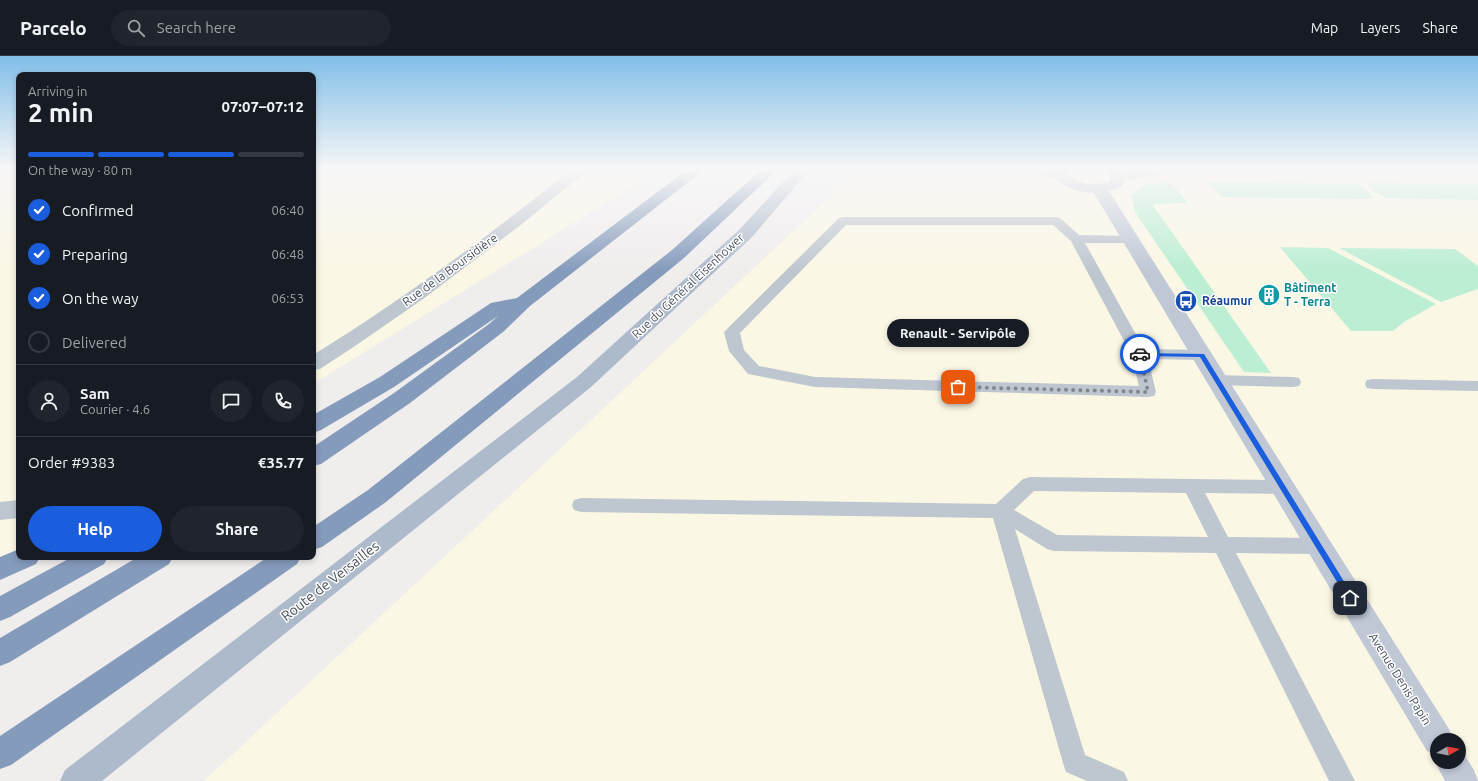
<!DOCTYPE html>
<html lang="en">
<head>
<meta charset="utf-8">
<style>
  body { margin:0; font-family:Ubuntu,sans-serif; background:#20242c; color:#f1f3f6; height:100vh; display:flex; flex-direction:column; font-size:15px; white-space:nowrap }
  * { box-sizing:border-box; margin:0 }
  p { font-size:13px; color:#9ea1a6 }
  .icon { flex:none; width:22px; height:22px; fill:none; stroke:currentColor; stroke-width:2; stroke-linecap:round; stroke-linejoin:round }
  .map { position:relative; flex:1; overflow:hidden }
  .details { position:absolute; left:16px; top:16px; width:300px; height:488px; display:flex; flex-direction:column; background:#171b24; border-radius:8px; box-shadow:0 2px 6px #0003 }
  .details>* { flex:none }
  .needle { width:26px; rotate:81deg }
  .tools { position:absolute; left:1430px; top:677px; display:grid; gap:8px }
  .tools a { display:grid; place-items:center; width:36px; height:36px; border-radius:50%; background:#171b24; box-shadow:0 2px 6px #0003; font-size:20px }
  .pin { position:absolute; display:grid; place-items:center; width:34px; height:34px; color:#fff; margin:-17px; border-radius:8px; box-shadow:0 2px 6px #0006 }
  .courier { position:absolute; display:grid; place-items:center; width:40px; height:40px; margin:-20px; border:3px solid #1a5edd; border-radius:50%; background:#fff; color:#222; box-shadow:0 1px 5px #0007 }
  .bubble { position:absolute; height:28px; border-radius:14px; background:#171b24; box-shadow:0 2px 6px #0003; font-size:13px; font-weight:700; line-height:28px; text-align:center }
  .headline em { font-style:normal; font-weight:700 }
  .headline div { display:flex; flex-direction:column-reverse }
  .headline { display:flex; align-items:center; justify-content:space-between; height:68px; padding:0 12px }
  h1 { font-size:26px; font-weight:700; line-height:30px }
  .bar { display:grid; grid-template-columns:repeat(4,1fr); gap:6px 4px; align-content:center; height:48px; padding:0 12px }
  .bar i { height:5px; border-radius:3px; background:#363941 }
  .bar .selected { background:#1a5edd }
  .bar p { grid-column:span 4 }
  .line { display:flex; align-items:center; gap:10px; padding:0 12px; border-top:1px solid #363941 }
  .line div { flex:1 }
  .round { display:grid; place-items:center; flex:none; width:42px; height:42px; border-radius:21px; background:#20242c }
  ol { padding:0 12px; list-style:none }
  li { display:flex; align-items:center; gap:12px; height:44px }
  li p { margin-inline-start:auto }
  li .icon { padding:4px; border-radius:50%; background:#1a5edd; color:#fff; stroke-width:4 }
  li:last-child { color:#9ea1a6 }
  li i { width:22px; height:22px; border:2px solid #363941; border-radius:50% }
  .cta { display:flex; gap:8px; margin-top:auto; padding:8px 12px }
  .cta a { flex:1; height:46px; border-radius:24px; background:#1a5edd; color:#fff; font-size:16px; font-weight:700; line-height:46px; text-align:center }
  .cta a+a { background:#20242c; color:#f1f3f6 }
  header { display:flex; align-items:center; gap:24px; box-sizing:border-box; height:56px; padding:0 20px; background:#171b24; border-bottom:1px solid #363941 }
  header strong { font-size:19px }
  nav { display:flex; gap:22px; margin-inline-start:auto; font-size:14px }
  .search { width:280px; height:36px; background:#20242c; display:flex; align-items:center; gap:10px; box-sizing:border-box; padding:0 14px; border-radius:22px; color:#9ea1a6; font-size:15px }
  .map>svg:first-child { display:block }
</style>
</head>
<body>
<header>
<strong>Parcelo</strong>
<div class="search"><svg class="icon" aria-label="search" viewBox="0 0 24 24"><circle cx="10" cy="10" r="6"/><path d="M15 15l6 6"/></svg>Search here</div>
<nav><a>Map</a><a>Layers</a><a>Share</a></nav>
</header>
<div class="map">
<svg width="1478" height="725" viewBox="0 0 1478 725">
  <rect width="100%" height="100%" fill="#f0eded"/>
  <g fill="#fbf7e5" fill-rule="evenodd">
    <path d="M 0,113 L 19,113 L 19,501 L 0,514 Z"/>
    <path d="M 313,113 L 649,113 L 630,132 L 313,328 Z"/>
    <path d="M 860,113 L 1478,113 L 1478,725 L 204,725 ZM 1437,684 L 1459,684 L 1459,706 L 1437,706 Z"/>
  </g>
  <g fill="#bbeed3">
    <path d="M 1171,126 L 1187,147 L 1152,148 L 1271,317 L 1244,316 L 1135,156 L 1131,139 L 1145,129 Z"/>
    <path d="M 1208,126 L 1359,128 L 1369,136 L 1373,143 L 1221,141 Z"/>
    <path d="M 1365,127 L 1478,128 L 1478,144 L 1387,142 L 1375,136 Z"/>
    <path d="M 1280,191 L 1328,192 L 1436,248 L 1404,266 L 1393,275 L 1351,275 Z"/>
    <path d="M 1339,192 L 1455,193 L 1478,210 L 1478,233 L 1441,246 Z"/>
  </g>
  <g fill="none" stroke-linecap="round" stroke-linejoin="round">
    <g fill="#bec6cf" fill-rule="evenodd">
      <path d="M 843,161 L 1056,161 L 1060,162 L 1079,179 L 1134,180 L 1136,183 L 1134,186 L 1129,187 L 1085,187 L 1144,293 L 1202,294 L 1208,296 L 1210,299 L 1208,302 L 1202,304 L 1148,303 L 1156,336 L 1154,340 L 1148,341 L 815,331 L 748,318 L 729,295 L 724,276 L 839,162 ZM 846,169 L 1053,169 L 1071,185 L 1131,298 L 1139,330 L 815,321 L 759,310 L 744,294 L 740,277 Z"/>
      <path d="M 1216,319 L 1293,321 L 1299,322 L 1301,326 L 1299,330 L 1293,331 L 1216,329 L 1210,328 L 1208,324 L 1210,320 Z"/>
      <path d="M 1373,323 L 1478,325 L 1478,335 L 1373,333 L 1367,332 L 1365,328 L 1367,324 Z"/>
      <path d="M 1030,421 L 1282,424 L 1289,426 L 1291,431 L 1289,436 L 1282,438 L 1205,437 L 1228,481 L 1319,482 L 1326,484 L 1329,490 L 1326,496 L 1319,498 L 1236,497 L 1355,725 L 1329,725 L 1216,497 L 1054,495 L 1047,493 L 1015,473 L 1085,699 L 1124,716 L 1128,725 L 1087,725 L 1066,716 L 1063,707 L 993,462 L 581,456 L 574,454 L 572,449 L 574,444 L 581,442 L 996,448 L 1023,423 ZM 1034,435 L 1186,437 L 1208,481 L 1057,479 L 1014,454 Z"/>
    </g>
    <g fill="#bec6cf" fill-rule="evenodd">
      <path d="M 573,113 L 589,113 L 522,168 L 423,243 L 355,290 L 320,313 L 313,314 L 313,299 C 404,243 489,179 573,113 Z"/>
      <path d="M 1028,113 L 1065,113 L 1066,117 C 1078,127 1095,132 1110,125 L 1110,121 L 1104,113 L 1120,113 L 1122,115 L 1137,113 L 1179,113 L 1177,116 L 1172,117 L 1125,124 L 1122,130 C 1105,139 1084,139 1066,130 C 1061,128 1057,123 1053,122 C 1045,119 1033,121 1028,113 Z"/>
      <path d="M 1446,113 L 1478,113 L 1478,117 L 1448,116 Z"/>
      <path d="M 19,444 L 19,462 L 0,464 L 0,446 Z"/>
    </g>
    <g fill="#c0c8d6" fill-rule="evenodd">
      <path d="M 1099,127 L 1104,129 L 1107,132 L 1449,673 L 1454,684 L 1437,684 L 1437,699 L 1427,695 L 1091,132 L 1094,129 Z"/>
      <path d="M 1459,694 L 1462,695 L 1474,714 L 1478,725 L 1445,725 L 1435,706 L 1437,701 L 1437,706 L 1459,706 Z"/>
    </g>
    <path fill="#adbacc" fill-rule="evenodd" d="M 795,113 L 810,113 L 752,181 L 591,331 L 102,725 L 60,725 L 65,714 L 577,321 L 740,173 Z"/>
    <g fill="#859bbc" fill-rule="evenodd">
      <path d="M 688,113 L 705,113 L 530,250 L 503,276 L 410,347 L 321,408 L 313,410 L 313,391 L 394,337 L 489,268 L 498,260 L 394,331 L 321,374 L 313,377 L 313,359 L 380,321 L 491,247 L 517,242 Z"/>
      <path d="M 762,113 L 778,113 L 684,202 L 386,446 L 322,491 L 313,494 L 313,471 L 368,434 L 672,194 Z"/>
      <path d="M 19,493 L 19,501 L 40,501 L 36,508 L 0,524 L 0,501 Z"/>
      <path d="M 72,501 L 108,501 L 104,508 L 10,561 L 0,565 L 0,540 Z"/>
      <path d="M 138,501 L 173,501 L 169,508 L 10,606 L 0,610 L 0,582 Z"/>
      <path d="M 268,501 L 301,501 L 297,508 L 11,709 L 0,713 L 0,680 Z"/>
    </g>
  </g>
  <linearGradient id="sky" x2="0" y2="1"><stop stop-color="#81bee9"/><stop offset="0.53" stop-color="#f8f7f7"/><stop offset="1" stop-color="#f8f7f7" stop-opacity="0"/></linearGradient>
  <rect width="1478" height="215" fill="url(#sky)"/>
  <path fill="#1a5edd" d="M 1138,297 L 1204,298 L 1353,540 L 1353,544 L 1348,544 L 1200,301 L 1140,300 L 1138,300 Z"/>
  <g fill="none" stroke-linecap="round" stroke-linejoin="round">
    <path stroke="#82868d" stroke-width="4" stroke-dasharray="0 7.2" d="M 958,331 L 1148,336 L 1140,298"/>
  </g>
  <defs>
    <g id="building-disc" transform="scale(1.15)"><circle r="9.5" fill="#0f9aa8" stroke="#fff"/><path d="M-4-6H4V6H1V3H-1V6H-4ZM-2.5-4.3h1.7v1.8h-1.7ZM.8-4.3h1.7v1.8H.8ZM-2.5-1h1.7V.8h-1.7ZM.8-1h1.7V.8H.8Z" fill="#fff"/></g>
    <g id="bus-disc" transform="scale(1.15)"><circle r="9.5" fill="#1a4fb4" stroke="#fff"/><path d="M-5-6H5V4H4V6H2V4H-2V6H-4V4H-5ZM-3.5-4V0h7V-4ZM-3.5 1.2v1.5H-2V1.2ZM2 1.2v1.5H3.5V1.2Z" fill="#fff"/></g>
  </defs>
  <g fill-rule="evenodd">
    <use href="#building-disc" x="1269" y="239"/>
    <use href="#bus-disc" x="1186" y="245"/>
  </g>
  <g text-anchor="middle" stroke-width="3" stroke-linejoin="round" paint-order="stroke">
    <g font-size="12" fill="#464f5a" stroke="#fff">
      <text transform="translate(450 214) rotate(-36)" y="4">Rue de la Boursidière</text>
      <text transform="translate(688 230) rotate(-43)" y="4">Rue du Général Eisenhower</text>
      <text transform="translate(1400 623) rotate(58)" y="4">Avenue Denis Papin</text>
    </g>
    <g font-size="12" font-weight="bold" fill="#0d838f" stroke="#fff" text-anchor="start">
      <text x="1284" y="236">Bâtiment<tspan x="1284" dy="14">T - Terra</tspan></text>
    </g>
    <g font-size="12" font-weight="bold" fill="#164399" stroke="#fff" text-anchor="start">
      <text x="1202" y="249">Réaumur</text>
    </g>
    <g font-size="14" fill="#464f5a" stroke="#fff">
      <text transform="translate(330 525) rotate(-38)" y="5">Route de Versailles</text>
    </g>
  </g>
</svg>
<div class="tools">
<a><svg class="needle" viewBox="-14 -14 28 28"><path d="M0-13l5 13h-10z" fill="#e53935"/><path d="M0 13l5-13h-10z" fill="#9ea1a6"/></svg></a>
</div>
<div class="pin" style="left:958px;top:331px;background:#ea580c"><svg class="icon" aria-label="bag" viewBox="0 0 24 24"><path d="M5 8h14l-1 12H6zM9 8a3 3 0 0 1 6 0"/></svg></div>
<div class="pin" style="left:1350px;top:542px;background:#1f2937"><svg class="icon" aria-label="home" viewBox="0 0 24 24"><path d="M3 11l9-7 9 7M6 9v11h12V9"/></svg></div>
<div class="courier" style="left:1140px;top:298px"><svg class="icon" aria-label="car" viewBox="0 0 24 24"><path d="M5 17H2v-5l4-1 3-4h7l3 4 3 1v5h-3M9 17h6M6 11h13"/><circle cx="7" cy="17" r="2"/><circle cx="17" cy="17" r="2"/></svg></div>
<div class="bubble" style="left:887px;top:263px;width:142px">Renault - Servipôle</div>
<section class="details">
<div class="headline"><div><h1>2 min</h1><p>Arriving in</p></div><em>07:07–07:12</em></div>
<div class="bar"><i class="selected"></i><i class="selected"></i><i class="selected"></i><i></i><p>On the way · 80 m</p></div>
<ol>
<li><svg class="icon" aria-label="check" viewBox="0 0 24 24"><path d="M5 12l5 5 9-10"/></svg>Confirmed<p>06:40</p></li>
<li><svg class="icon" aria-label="check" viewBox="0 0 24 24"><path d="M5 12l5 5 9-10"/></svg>Preparing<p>06:48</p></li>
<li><svg class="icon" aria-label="check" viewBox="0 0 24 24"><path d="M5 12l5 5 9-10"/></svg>On the way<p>06:53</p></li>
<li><i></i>Delivered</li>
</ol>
<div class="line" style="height:72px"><a class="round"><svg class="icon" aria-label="person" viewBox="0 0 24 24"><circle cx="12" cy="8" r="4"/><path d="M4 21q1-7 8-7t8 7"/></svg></a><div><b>Sam</b><p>Courier · 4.6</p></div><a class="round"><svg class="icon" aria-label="chat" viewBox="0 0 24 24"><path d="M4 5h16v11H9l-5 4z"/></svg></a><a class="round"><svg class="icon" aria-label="phone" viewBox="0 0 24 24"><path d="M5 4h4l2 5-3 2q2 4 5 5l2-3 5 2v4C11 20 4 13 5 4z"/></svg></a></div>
<div class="line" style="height:52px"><div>Order #9383</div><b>€35.77</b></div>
<div class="cta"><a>Help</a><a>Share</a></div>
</section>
</div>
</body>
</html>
